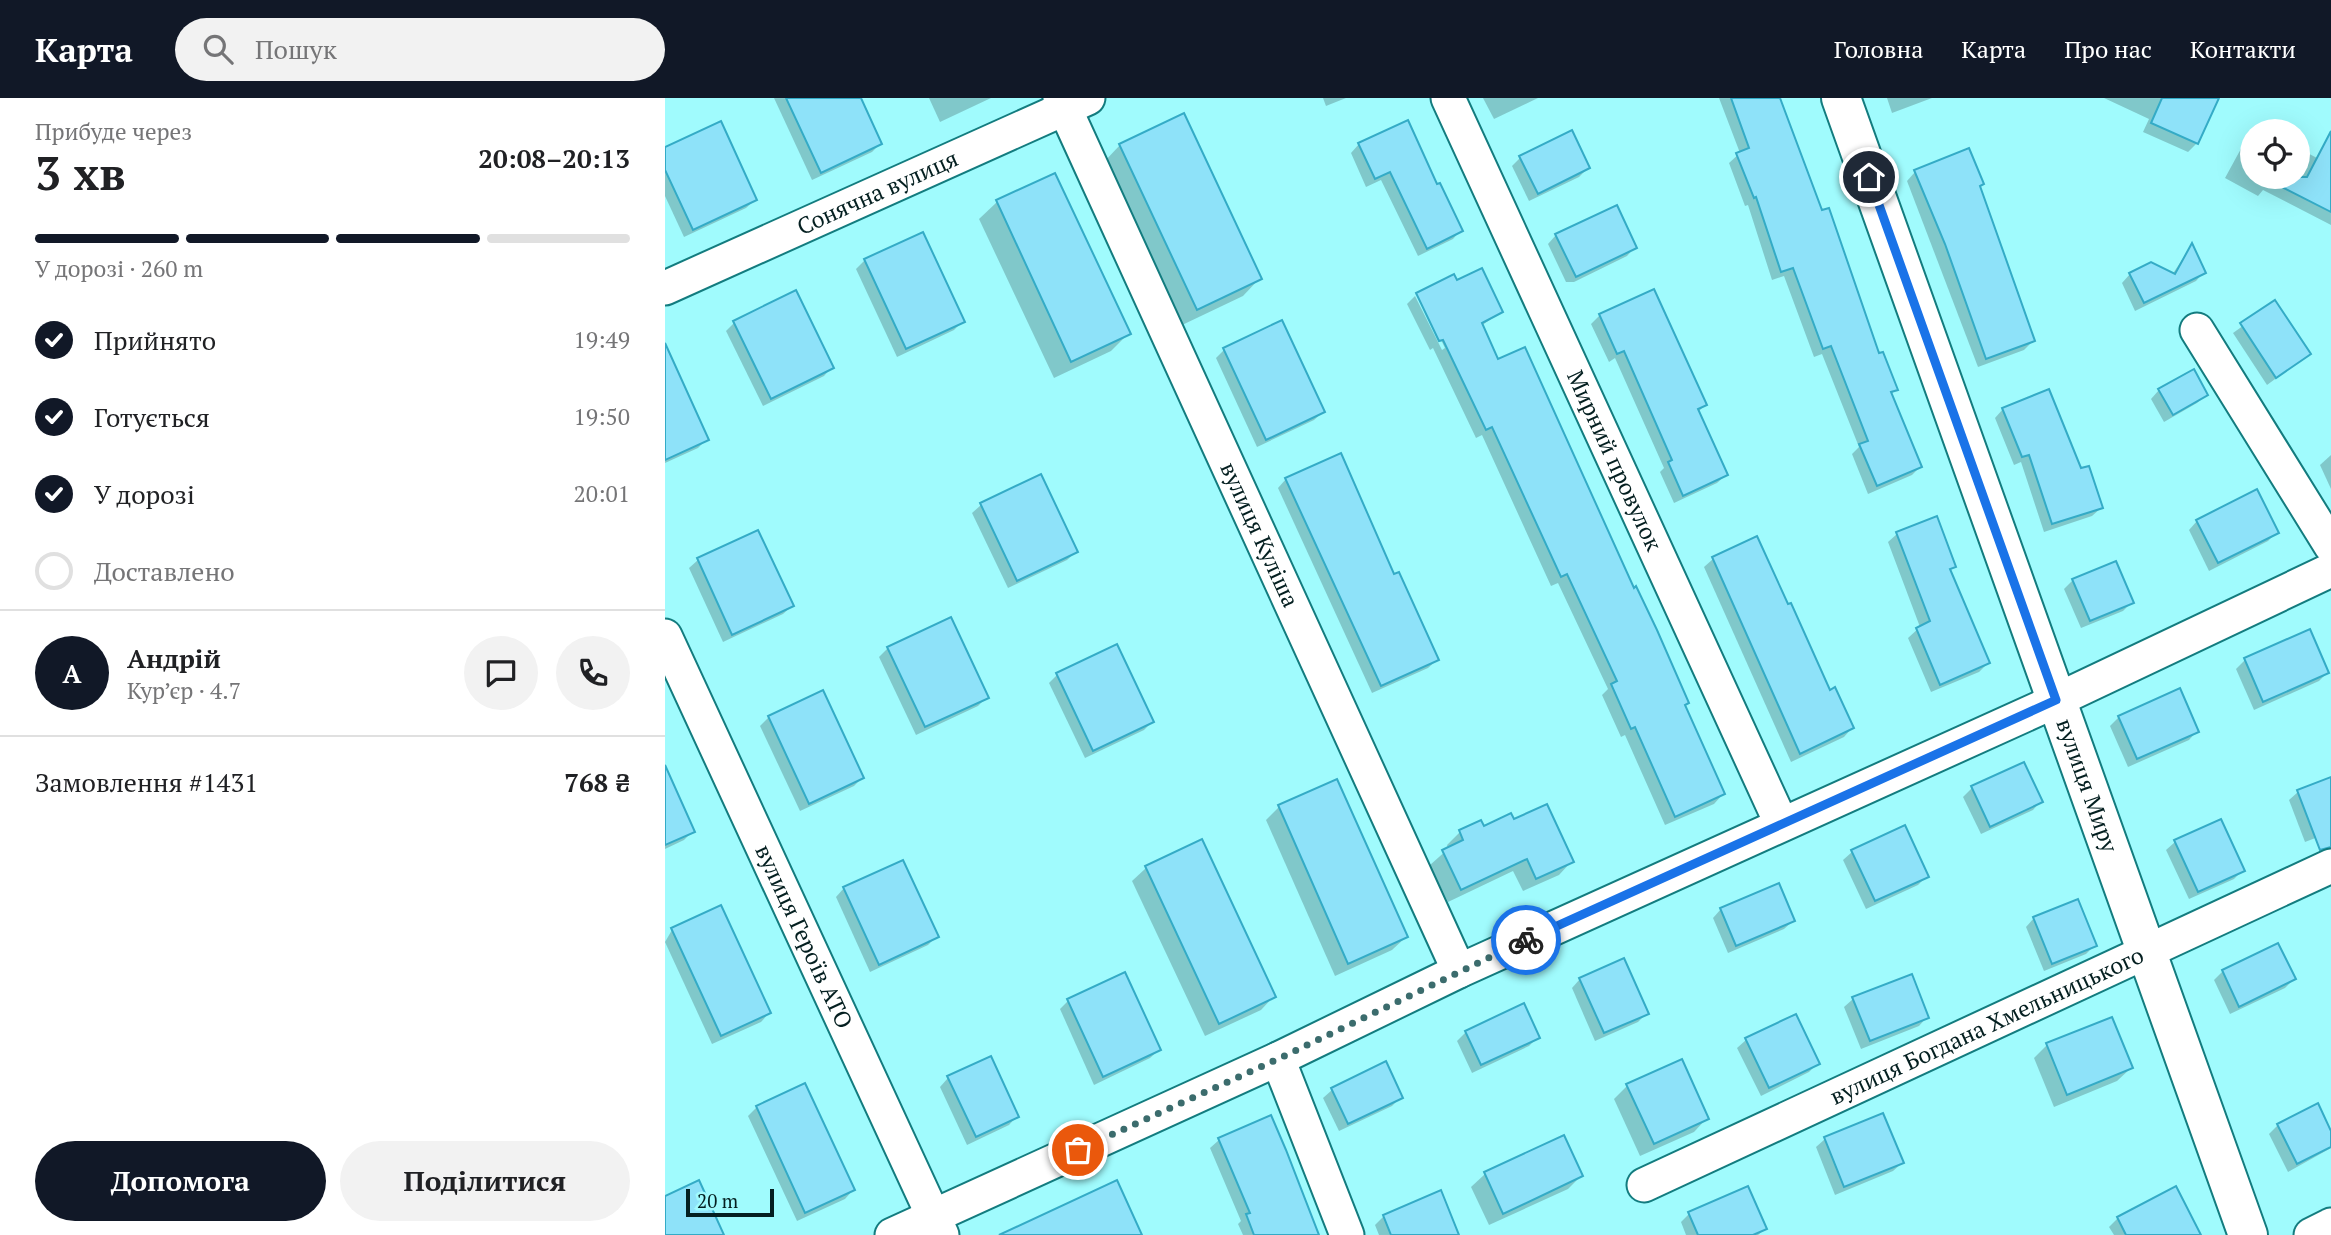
<!DOCTYPE html>
<html lang="uk">
<head>
<meta charset="utf-8">
<style>
  body { margin:0; font-family:"PT Serif",serif; background:#f2f2f2; color:#202124; height:100vh; display:flex; flex-direction:column; font-size:26px; white-space:nowrap }
  * { box-sizing:border-box; margin:0 }
  p { font-size:23px; color:#757577 }
  .icon { flex:none; width:38px; height:38px; fill:none; stroke:currentColor; stroke-width:2; stroke-linecap:round; stroke-linejoin:round }
  .map { position:relative; flex:1; overflow:hidden }
  .side { display:flex; flex-direction:column; background:#fff; width:665px }
  .side>* { flex:none }
  .tools { position:absolute; left:1575px; top:21px; display:grid; gap:14px }
  .tools a { display:grid; place-items:center; width:70px; height:70px; border-radius:50%; background:#fff; box-shadow:0 7px 28px #0002; font-size:35px }
  .scale { position:absolute; left:21px; bottom:18px; width:88px; box-sizing:border-box; padding-left:7px; border:4px solid #041f20; border-top:0; font-size:19px; line-height:24px; white-space:nowrap; color:#041f20; -webkit-text-stroke:5px #a0fbfd; paint-order:stroke }
  .pin { position:absolute; display:grid; place-items:center; width:60px; height:60px; color:#fff; margin:-30px; border:4px solid #fff; border-radius:50%; box-shadow:0 2px 7px #0007 }
  .courier { position:absolute; display:grid; place-items:center; width:70px; height:70px; margin:-35px; border:5px solid #1a73e8; border-radius:50%; background:#fff; color:#222; box-shadow:0 2px 9px #0007 }
  .head em { font-style:normal; font-weight:700 }
  .head div { display:flex; flex-direction:column-reverse }
  .head { display:flex; align-items:center; justify-content:space-between; height:119px; padding:0 35px }
  h1 { font-size:46px; font-weight:700; line-height:52px }
  .bar { display:grid; grid-template-columns:repeat(4,1fr); gap:10px 7px; align-content:center; height:84px; padding:0 35px }
  .bar i { height:9px; border-radius:5px; background:#e0e0e0 }
  .bar .selected { background:#111827 }
  .bar p { grid-column:span 4 }
  .line { display:flex; align-items:center; gap:18px; padding:0 35px; border-top:2px solid #e0e0e0 }
  .line div { flex:1 }
  .round { display:grid; place-items:center; flex:none; width:74px; height:74px; border-radius:37px; background:#f2f2f2 }
  ol { padding:0 35px; list-style:none }
  li { display:flex; align-items:center; gap:21px; height:77px }
  li p { margin-inline-start:auto }
  li .icon { padding:7px; border-radius:50%; background:#111827; color:#fff; stroke-width:4 }
  li:last-child { color:#757577 }
  li i { width:38px; height:38px; border:4px solid #e0e0e0; border-radius:50% }
  .cta { display:flex; gap:14px; margin-top:auto; padding:14px 35px }
  .cta a { flex:1; height:80px; border-radius:42px; background:#111827; color:#fff; font-size:28px; font-weight:700; line-height:80px; text-align:center }
  .cta a+a { background:#f2f2f2; color:#202124 }
  header { display:flex; align-items:center; gap:42px; box-sizing:border-box; height:98px; padding:0 35px; background:#111827; color:#fff }
  header strong { font-size:33px }
  nav { display:flex; gap:38px; margin-inline-start:auto; font-size:24px }
  .search { width:490px; height:63px; background:#f2f2f2; display:flex; align-items:center; gap:18px; box-sizing:border-box; padding:0 24px; border-radius:38px; color:#757577; font-size:26px }
  main { display:flex; flex:1; min-height:0 }
  .map>svg:first-child { display:block }
</style>
</head>
<body>
<header>
<strong>Карта</strong>
<div class="search"><svg class="icon" aria-label="search" viewBox="0 0 24 24"><circle cx="10" cy="10" r="6"/><path d="M15 15l6 6"/></svg>Пошук</div>
<nav><a>Головна</a><a>Карта</a><a>Про нас</a><a>Контакти</a></nav>
</header>
<main>
<section class="side">
<div class="head"><div><h1>3 хв</h1><p>Прибуде через</p></div><em>20:08–20:13</em></div>
<div class="bar"><i class="selected"></i><i class="selected"></i><i class="selected"></i><i></i><p>У дорозі · 260 m</p></div>
<ol>
<li><svg class="icon" aria-label="check" viewBox="0 0 24 24"><path d="M5 12l5 5 9-10"/></svg>Прийнято<p>19:49</p></li>
<li><svg class="icon" aria-label="check" viewBox="0 0 24 24"><path d="M5 12l5 5 9-10"/></svg>Готується<p>19:50</p></li>
<li><svg class="icon" aria-label="check" viewBox="0 0 24 24"><path d="M5 12l5 5 9-10"/></svg>У дорозі<p>20:01</p></li>
<li><i></i>Доставлено</li>
</ol>
<div class="line" style="height:126px"><b class="round" style="background:#111827;color:#fff">А</b><div><b>Андрій</b><p>Кур’єр · 4.7</p></div><a class="round"><svg class="icon" aria-label="chat" viewBox="0 0 24 24"><path d="M4 5h16v11H9l-5 4z"/></svg></a><a class="round"><svg class="icon" aria-label="phone" viewBox="0 0 24 24"><path d="M5 4h4l2 5-3 2q2 4 5 5l2-3 5 2v4C11 20 4 13 5 4z"/></svg></a></div>
<div class="line" style="height:91px"><div>Замовлення #1431</div><b>768 ₴</b></div>
<div class="cta"><a>Допомога</a><a>Поділитися</a></div>
</section>
<div class="map">
<svg width="1666" height="1137" viewBox="0 0 1666 1137">
  <rect width="100%" height="100%" fill="#a0fbfd"/>
  <g fill="#0003">
    <path d="M 109,0 L 194,0 L 215,46 L 207,54 L 147,82 Z"/>
    <path d="M 264,0 L 326,0 L 275,24 Z"/>
    <path d="M 658,0 L 681,0 L 661,8 Z"/>
    <path d="M 818,0 L 873,0 L 829,21 Z"/>
    <path d="M 1054,0 L 1114,0 L 1213,258 L 1231,291 L 1226,296 L 1255,369 L 1247,377 L 1203,396 L 1187,356 L 1194,349 L 1157,256 L 1149,259 L 1119,178 L 1107,182 L 1083,107 L 1080,108 L 1064,65 L 1075,55 Z"/>
    <path d="M 1222,0 L 1267,0 L 1227,15 Z"/>
    <path d="M 1439,0 L 1547,0 L 1551,2 L 1532,45 L 1523,54 L 1478,34 L 1484,21 Z"/>
    <path d="M 1593,27 L 1603,33 L 1587,33 L 1587,79 L 1633,79 L 1633,50 L 1652,60 L 1655,56 L 1666,62 L 1666,127 L 1598,92 L 1593,98 L 1560,80 L 1584,36 Z"/>
    <path d="M 694,46 L 771,89 L 796,132 L 788,141 L 753,158 L 716,82 L 701,89 L 686,55 Z"/>
    <path d="M 455,47 L 595,180 L 578,198 L 515,228 L 438,65 Z"/>
    <path d="M 0,51 L 90,102 L 81,110 L 19,139 L 0,98 Z"/>
    <path d="M 856,59 L 923,70 L 914,79 L 864,103 L 847,68 Z"/>
    <path d="M 1250,74 L 1314,89 L 1368,243 L 1359,252 L 1313,269 L 1242,83 Z"/>
    <path d="M 389,77 L 463,236 L 446,253 L 389,280 L 314,121 L 332,104 Z"/>
    <path d="M 891,137 L 970,149 L 962,158 L 909,184 L 901,184 L 883,146 Z"/>
    <path d="M 1526,148 L 1539,174 L 1531,183 L 1470,213 L 1457,185 L 1465,176 L 1507,177 Z"/>
    <path d="M 200,162 L 298,223 L 289,232 L 232,259 L 191,171 Z"/>
    <path d="M 791,184 L 836,214 L 816,228 L 1019,608 L 1058,696 L 1049,706 L 1000,727 L 960,637 L 956,639 L 937,597 L 943,591 L 893,485 L 886,488 L 817,337 L 811,340 L 768,250 L 765,252 L 742,206 L 750,198 L 777,252 L 780,250 L 754,197 L 750,197 Z"/>
    <path d="M 1610,205 L 1644,256 L 1602,287 L 1568,235 Z"/>
    <path d="M 935,217 L 1040,307 L 1033,314 L 1061,377 L 1052,385 L 1009,405 L 995,374 L 999,370 L 950,260 L 944,264 L 926,226 Z"/>
    <path d="M 69,225 L 167,269 L 159,278 L 98,308 L 61,233 Z"/>
    <path d="M 559,252 L 658,314 L 649,322 L 592,349 L 551,260 Z"/>
    <path d="M 0,253 L 42,341 L 33,350 L 0,365 Z"/>
    <path d="M 1494,292 L 1541,297 L 1532,305 L 1499,324 L 1486,301 Z"/>
    <path d="M 1338,311 L 1415,372 L 1436,410 L 1427,418 L 1379,434 L 1356,364 L 1349,367 L 1330,320 Z"/>
    <path d="M 1666,357 L 1666,391 L 1655,367 Z"/>
    <path d="M 621,381 L 728,478 L 772,562 L 763,570 L 707,595 L 613,390 Z"/>
    <path d="M 316,407 L 411,454 L 402,462 L 343,490 L 307,415 Z"/>
    <path d="M 1532,423 L 1612,434 L 1603,443 L 1544,473 L 1524,432 Z"/>
    <path d="M 1232,436 L 1289,468 L 1284,474 L 1323,565 L 1314,574 L 1266,594 L 1243,540 L 1255,529 L 1223,444 Z"/>
    <path d="M 1048,461 L 1164,594 L 1187,630 L 1179,639 L 1126,664 L 1039,469 Z"/>
    <path d="M 33,462 L 127,508 L 118,516 L 58,544 L 24,470 Z"/>
    <path d="M 1408,482 L 1467,504 L 1458,513 L 1416,530 L 1399,491 Z"/>
    <path d="M 1644,533 L 1662,575 L 1654,583 L 1589,612 L 1571,571 L 1580,562 Z"/>
    <path d="M 223,550 L 322,599 L 313,608 L 251,637 L 214,559 Z"/>
    <path d="M 392,577 L 487,624 L 479,632 L 420,660 L 384,585 Z"/>
    <path d="M 104,619 L 197,680 L 189,688 L 135,713 L 95,628 Z"/>
    <path d="M 1454,619 L 1532,633 L 1524,642 L 1463,669 L 1445,628 Z"/>
    <path d="M 1666,681 L 1666,734 L 1640,744 L 1624,702 L 1633,694 Z"/>
    <path d="M 1307,690 L 1376,703 L 1368,712 L 1316,736 L 1298,699 Z"/>
    <path d="M 0,700 L 27,734 L 19,742 L 0,751 Z"/>
    <path d="M 614,709 L 741,839 L 727,852 L 670,878 L 601,722 Z"/>
    <path d="M 848,724 L 907,763 L 894,777 L 858,793 L 848,773 L 783,804 L 765,767 L 783,751 L 782,747 L 795,734 Z"/>
    <path d="M 536,744 L 609,898 L 596,912 L 540,938 L 467,783 L 481,770 Z"/>
    <path d="M 1510,744 L 1577,773 L 1569,781 L 1524,801 L 1501,752 Z"/>
    <path d="M 1187,754 L 1262,778 L 1253,787 L 1201,811 L 1178,762 Z"/>
    <path d="M 179,790 L 272,838 L 263,847 L 205,874 L 171,799 Z"/>
    <path d="M 1056,811 L 1128,823 L 1119,831 L 1063,855 L 1048,820 Z"/>
    <path d="M 1369,820 L 1429,848 L 1421,856 L 1379,873 L 1361,829 Z"/>
    <path d="M 7,832 L 104,915 L 96,924 L 47,946 L 0,844 Z"/>
    <path d="M 1558,873 L 1629,881 L 1620,890 L 1565,916 L 1549,882 Z"/>
    <path d="M 915,881 L 982,915 L 973,924 L 930,943 L 907,890 Z"/>
    <path d="M 1188,901 L 1262,919 L 1254,928 L 1196,951 L 1179,909 Z"/>
    <path d="M 403,903 L 494,952 L 485,960 L 429,987 L 395,911 Z"/>
    <path d="M 1130,918 L 1153,965 L 1144,974 L 1096,998 L 1072,950 L 1081,942 Z"/>
    <path d="M 801,934 L 873,939 L 864,948 L 807,975 L 792,943 Z"/>
    <path d="M 1382,947 L 1466,970 L 1452,983 L 1389,1009 L 1369,960 Z"/>
    <path d="M 283,980 L 352,1018 L 344,1027 L 302,1047 L 275,989 Z"/>
    <path d="M 962,988 L 1042,1020 L 1029,1034 L 975,1058 L 949,1001 Z"/>
    <path d="M 667,992 L 736,999 L 727,1008 L 674,1033 L 658,1000 Z"/>
    <path d="M 92,1009 L 188,1092 L 180,1101 L 132,1123 L 83,1018 Z"/>
    <path d="M 1613,1027 L 1666,1037 L 1666,1050 L 1623,1074 L 1604,1036 Z"/>
    <path d="M 898,1039 L 916,1078 L 903,1091 L 824,1127 L 806,1089 L 820,1076 Z"/>
    <path d="M 1160,1041 L 1237,1065 L 1228,1073 L 1170,1097 L 1151,1049 Z"/>
    <path d="M 554,1042 L 651,1137 L 578,1137 L 573,1126 L 576,1123 L 545,1050 Z"/>
    <path d="M 1024,1116 L 1100,1131 L 1093,1137 L 1021,1137 L 1016,1124 Z"/>
    <path d="M 719,1118 L 785,1137 L 714,1137 L 710,1127 Z"/>
    <path d="M 1453,1120 L 1534,1137 L 1449,1137 L 1444,1129 Z"/>
  </g>
  <g fill="#8ee2f9" stroke="#34abc6" stroke-width="2">
    <path d="M 121,0 L 196,0 L 217,46 L 156,75 Z"/>
    <path d="M 1066,0 L 1115,0 L 1157,112 L 1164,110 L 1214,255 L 1218,254 L 1233,292 L 1226,294 L 1257,369 L 1212,388 L 1194,346 L 1203,343 L 1166,248 L 1158,251 L 1128,170 L 1116,174 L 1091,99 L 1089,100 L 1071,55 L 1084,50 Z"/>
    <path d="M 1497,0 L 1554,0 L 1533,46 L 1486,25 Z"/>
    <path d="M 519,15 L 597,181 L 532,212 L 454,46 Z"/>
    <path d="M 743,22 L 772,86 L 775,85 L 798,133 L 762,151 L 725,74 L 710,81 L 693,45 Z"/>
    <path d="M 56,23 L 92,102 L 28,132 L 0,72 L 0,49 Z"/>
    <path d="M 907,32 L 925,70 L 873,96 L 854,58 Z"/>
    <path d="M 1666,33 L 1666,114 L 1597,79 L 1642,79 Z"/>
    <path d="M 1304,50 L 1319,86 L 1315,88 L 1370,243 L 1321,261 L 1280,146 L 1249,72 Z"/>
    <path d="M 390,75 L 466,236 L 406,264 L 331,102 Z"/>
    <path d="M 952,107 L 972,150 L 911,179 L 890,136 Z"/>
    <path d="M 258,134 L 300,224 L 241,251 L 199,161 Z"/>
    <path d="M 1527,145 L 1541,175 L 1479,205 L 1464,175 L 1486,164 L 1510,176 Z"/>
    <path d="M 817,170 L 838,214 L 817,225 L 833,261 L 860,249 L 969,490 L 971,488 L 992,532 L 1024,605 L 1020,607 L 1060,696 L 1010,719 L 970,629 L 966,631 L 946,586 L 952,583 L 902,476 L 896,479 L 827,329 L 821,332 L 778,242 L 774,243 L 751,195 L 789,176 L 792,182 Z"/>
    <path d="M 989,191 L 1042,307 L 1033,311 L 1063,377 L 1018,398 L 1003,364 L 1007,362 L 959,253 L 952,256 L 934,216 Z"/>
    <path d="M 131,192 L 169,270 L 106,301 L 68,223 Z"/>
    <path d="M 1610,202 L 1646,256 L 1611,280 L 1575,225 Z"/>
    <path d="M 617,222 L 660,314 L 601,342 L 558,250 Z"/>
    <path d="M 0,245 L 44,342 L 0,362 Z"/>
    <path d="M 1529,271 L 1543,297 L 1508,317 L 1493,291 Z"/>
    <path d="M 1384,291 L 1416,370 L 1424,368 L 1438,410 L 1387,426 L 1364,357 L 1357,359 L 1337,310 Z"/>
    <path d="M 676,355 L 729,476 L 734,474 L 774,562 L 716,588 L 620,380 Z"/>
    <path d="M 376,376 L 413,454 L 352,483 L 315,405 Z"/>
    <path d="M 1592,391 L 1614,435 L 1553,465 L 1531,422 Z"/>
    <path d="M 1272,418 L 1291,469 L 1285,471 L 1325,565 L 1275,587 L 1251,530 L 1265,523 L 1231,434 Z"/>
    <path d="M 93,432 L 129,508 L 67,537 L 32,460 Z"/>
    <path d="M 1092,438 L 1123,506 L 1126,505 L 1165,592 L 1170,589 L 1189,630 L 1135,656 L 1047,459 Z"/>
    <path d="M 1451,463 L 1469,505 L 1425,523 L 1407,481 Z"/>
    <path d="M 286,519 L 324,600 L 260,629 L 222,549 Z"/>
    <path d="M 1645,531 L 1664,575 L 1598,604 L 1579,560 Z"/>
    <path d="M 452,546 L 489,624 L 428,653 L 391,575 Z"/>
    <path d="M 1515,590 L 1534,634 L 1472,661 L 1453,618 Z"/>
    <path d="M 158,592 L 199,680 L 144,706 L 103,618 Z"/>
    <path d="M 1359,664 L 1378,704 L 1325,729 L 1306,688 Z"/>
    <path d="M 0,667 L 30,734 L 0,747 Z"/>
    <path d="M 1666,679 L 1666,749 L 1655,752 L 1632,692 Z"/>
    <path d="M 672,681 L 743,839 L 683,866 L 613,707 Z"/>
    <path d="M 882,706 L 909,764 L 871,781 L 862,761 L 796,792 L 777,752 L 798,742 L 794,732 L 816,722 L 819,728 L 846,715 L 849,721 Z"/>
    <path d="M 1556,721 L 1580,773 L 1533,794 L 1509,742 Z"/>
    <path d="M 1240,727 L 1264,779 L 1210,803 L 1186,752 Z"/>
    <path d="M 537,741 L 611,899 L 554,926 L 480,768 Z"/>
    <path d="M 238,762 L 274,839 L 214,867 L 178,789 Z"/>
    <path d="M 1114,785 L 1130,823 L 1071,848 L 1055,810 Z"/>
    <path d="M 1413,801 L 1432,848 L 1387,866 L 1368,819 Z"/>
    <path d="M 56,807 L 106,915 L 56,938 L 6,830 Z"/>
    <path d="M 1613,845 L 1631,881 L 1574,909 L 1557,872 Z"/>
    <path d="M 959,860 L 984,916 L 939,935 L 914,880 Z"/>
    <path d="M 460,874 L 496,952 L 438,979 L 402,901 Z"/>
    <path d="M 1247,876 L 1264,920 L 1205,943 L 1187,899 Z"/>
    <path d="M 859,905 L 875,940 L 816,967 L 800,933 Z"/>
    <path d="M 1131,916 L 1155,966 L 1104,990 L 1080,940 Z"/>
    <path d="M 1447,919 L 1468,970 L 1402,997 L 1381,945 Z"/>
    <path d="M 326,958 L 354,1019 L 311,1039 L 282,978 Z"/>
    <path d="M 1017,961 L 1044,1021 L 989,1046 L 961,986 Z"/>
    <path d="M 721,963 L 738,1000 L 683,1026 L 666,990 Z"/>
    <path d="M 140,985 L 190,1092 L 140,1115 L 91,1008 Z"/>
    <path d="M 1653,1005 L 1666,1033 L 1666,1049 L 1632,1066 L 1612,1026 Z"/>
    <path d="M 1218,1015 L 1239,1065 L 1179,1089 L 1159,1039 Z"/>
    <path d="M 606,1017 L 621,1052 L 654,1137 L 589,1137 L 581,1116 L 585,1115 L 553,1040 Z"/>
    <path d="M 899,1037 L 918,1078 L 838,1116 L 819,1074 Z"/>
    <path d="M 34,1082 L 59,1137 L 0,1137 L 0,1098 Z"/>
    <path d="M 452,1082 L 477,1137 L 334,1137 Z"/>
    <path d="M 1083,1088 L 1102,1131 L 1088,1137 L 1033,1137 L 1023,1114 Z"/>
    <path d="M 1511,1088 L 1536,1137 L 1461,1137 L 1452,1119 Z"/>
    <path d="M 776,1092 L 794,1137 L 726,1137 L 718,1117 Z"/>
  </g>
  <g fill="none" stroke-linecap="round" stroke-linejoin="round">
    <g stroke="#137c7f" stroke-width="37">
      <g id="minor">
        <path id="s1" d="M 395,0 L 794,873"/>
        <path id="s2" d="M 783,0 L 1116,725"/>
        <path id="s3" d="M 0,190 L 423,0"/>
        <path d="M 1532,232 L 1666,448"/>
        <path id="s4" d="M 0,538 L 277,1137"/>
        <path d="M 613,961 L 682,1137"/>
        <path id="s5" d="M 979,1087 L 1666,768"/>
        <path d="M 227,1137 L 613,961 L 794,873 L 1373,611 L 1666,472"/>
        <path d="M 1646,1137 L 1666,1127"/>
      </g>
    </g>
    <g stroke="#137c7f" stroke-width="42">
      <g id="tertiary">
        <path id="s6" d="M 1176,0 L 1583,1137"/>
      </g>
    </g>
    <use href="#minor" stroke="#fff" stroke-width="33"/>
    <use href="#tertiary" stroke="#fff" stroke-width="38"/>
  </g>
  <g fill="none" stroke-linecap="round" stroke-linejoin="round">
    <path stroke="#3b6c6d" stroke-width="7" stroke-dasharray="0 12.6" d="M 413,1052 L 613,961 L 861,842"/>
    <path stroke="#1a73e8" stroke-width="9" d="M 861,842 L 1391,602 L 1204,79"/>
  </g>
  <g text-anchor="middle" stroke-width="5" stroke-linejoin="round" paint-order="stroke">
    <g font-size="23" fill="#041f20" stroke="#a0fbfd">
      <text dy="8" stroke="none"><textPath href="#s3" startOffset="233">Сонячна вулиця</textPath></text>
      <text dy="8" stroke="none"><textPath href="#s2" startOffset="399">Мирний провулок</textPath></text>
      <text dy="8" stroke="none"><textPath href="#s1" startOffset="480">вулиця Куліша</textPath></text>
      <text dy="8" stroke="none"><textPath href="#s6" startOffset="730">вулиця Миру</textPath></text>
      <text dy="8" stroke="none"><textPath href="#s4" startOffset="331">вулиця Героїв АТО</textPath></text>
      <text dy="8" stroke="none"><textPath href="#s5" startOffset="378">вулиця Богдана Хмельницького</textPath></text>
    </g>
  </g>
</svg>
<div class="tools">
<a><svg class="icon" aria-label="locate" viewBox="0 0 24 24"><circle cx="12" cy="12" r="6"/><path d="M12 2v4M12 18v4M2 12h4M18 12h4"/></svg></a>
</div>
<div class="scale">20 m</div>
<div class="pin" style="left:413px;top:1052px;background:#ea580c"><svg class="icon" aria-label="bag" viewBox="0 0 24 24"><path d="M5 8h14l-1 12H6zM9 8a3 3 0 0 1 6 0"/></svg></div>
<div class="pin" style="left:1204px;top:79px;background:#1f2937"><svg class="icon" aria-label="home" viewBox="0 0 24 24"><path d="M3 11l9-7 9 7M6 9v11h12V9"/></svg></div>
<div class="courier" style="left:861px;top:842px"><svg class="icon" aria-label="bike" viewBox="0 0 24 24"><circle cx="6" cy="16" r="4"/><circle cx="18" cy="16" r="4"/><path d="M6 16l4-8h5l3 8M10 8l3 8H6M13 5h3"/></svg></div>
</div>
</main>
</body>
</html>
